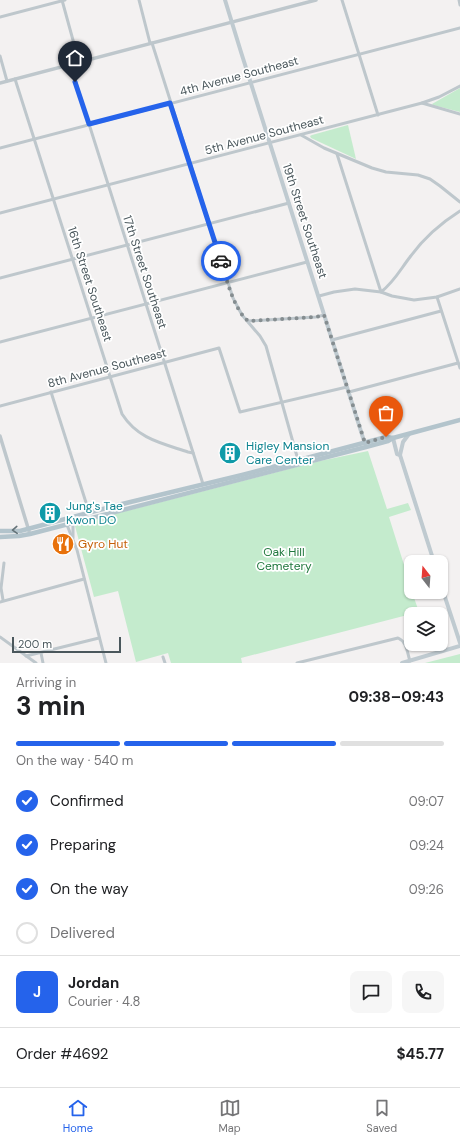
<!DOCTYPE html>
<html lang="en">
<head>
<meta charset="utf-8">
<style>
  body { margin:0; font-family:"DM Sans",sans-serif; background:#f6f6f6; color:#202124; height:100vh; display:flex; flex-direction:column; font-size:15px; white-space:nowrap }
  * { box-sizing:border-box; margin:0 }
  p { font-size:13px; color:#757577 }
  .icon { flex:none; width:22px; height:22px; fill:none; stroke:currentColor; stroke-width:2; stroke-linecap:round; stroke-linejoin:round }
  .map { position:relative; height:663px; overflow:hidden }
  .drawer { display:flex; flex-direction:column; background:#fff; flex:1 }
  .drawer>* { flex:none }
  .needle { width:26px; rotate:343deg }
  .fabs { position:absolute; left:404px; top:555px; display:grid; gap:8px }
  .fabs a { display:grid; place-items:center; width:44px; height:44px; border-radius:8px; background:#fff; box-shadow:0 1px 3px #0004; font-size:20px }
  .scale { position:absolute; left:12px; bottom:10px; width:109px; box-sizing:border-box; padding-left:4px; border:2px solid #4a575c; border-top:0; font-size:11px; line-height:14px; white-space:nowrap; color:#4a575c; -webkit-text-stroke:3px #fff; paint-order:stroke }
  .pin { position:absolute; display:grid; place-items:center; width:34px; height:34px; color:#fff; margin:-41px -17px; border-radius:50% 50% 50% 0; rotate:-45deg; box-shadow:0 0 4px #0007 }
  .pin .icon { rotate:45deg }
  .courier { position:absolute; display:grid; place-items:center; width:40px; height:40px; margin:-20px; border:3px solid #2563eb; border-radius:50%; background:#fff; color:#222; box-shadow:0 1px 5px #0007 }
  .overview em { font-style:normal; font-weight:700 }
  .overview div { display:flex; flex-direction:column-reverse }
  .overview { display:flex; align-items:center; justify-content:space-between; height:68px; padding:0 16px }
  h1 { font-size:26px; font-weight:700; line-height:30px }
  .bar { display:grid; grid-template-columns:repeat(4,1fr); gap:6px 4px; align-content:center; height:48px; padding:0 16px }
  .bar i { height:5px; border-radius:3px; background:#e0e0e0 }
  .bar .active { background:#2563eb }
  .bar p { grid-column:span 4 }
  .line { display:flex; align-items:center; gap:10px; padding:0 16px; border-top:1px solid #e0e0e0 }
  .line div { flex:1 }
  .round { display:grid; place-items:center; flex:none; width:42px; height:42px; border-radius:8px; background:#f6f6f6 }
  ol { padding:0 16px; list-style:none }
  li { display:flex; align-items:center; gap:12px; height:44px }
  li p { margin-inline-start:auto }
  li .icon { padding:4px; border-radius:50%; background:#2563eb; color:#fff; stroke-width:4 }
  li:last-child { color:#757577 }
  li i { width:22px; height:22px; border:2px solid #e0e0e0; border-radius:50% }
  .dock { display:flex; justify-content:space-around; align-items:center; height:56px; border-top:1px solid #e0e0e0; background:#fff; font-size:11px; color:#757577 }
  .dock a { display:grid; justify-items:center; gap:2px }
  .dock .active { color:#2563eb }
  .map>svg:first-child { display:block }
</style>
</head>
<body>
<div class="map">
<svg width="460" height="663" viewBox="0 0 460 663">
  <rect width="100%" height="100%" fill="#f3f1f1"/>
  <g fill="#c4ebcd">
    <path d="M 460,88 L 460,112 L 433,105 L 432,104 Z"/>
    <path d="M 348,125 L 356,159 L 311,138 L 310,136 L 312,135 Z"/>
    <path d="M 368,451 L 387,509 L 408,503 L 411,510 L 389,517 L 411,587 L 411,592 L 412,592 L 419,612 L 241,658 L 242,663 L 171,663 L 168,653 L 136,662 L 118,591 L 94,597 L 75,526 L 76,524 L 320,461 Z"/>
    <path d="M 460,654 L 460,663 L 425,663 Z"/>
  </g>
  <g fill="none" stroke-linecap="round" stroke-linejoin="round">
    <g stroke="#bec7cc" stroke-width="3">
      <path d="M 62,0 L 79,62"/>
      <path d="M 139,0 L 150,43"/>
      <path d="M 342,0 L 378,115"/>
      <path d="M 459,0 L 460,5"/>
      <path d="M 0,17 L 65,0"/>
      <path d="M 152,43 L 233,298 L 242,315 L 260,336 L 266,346 L 298,460"/>
      <path d="M 0,56 L 7,81"/>
      <path d="M 70,64 L 203,484"/>
      <path d="M 15,79 L 122,414 C 138,439 161,443 188,452 L 193,453"/>
      <path d="M 422,103 L 460,114"/>
      <path d="M 301,135 L 324,148 L 372,168 L 386,172 L 418,175 L 430,179 L 440,186 L 460,202"/>
      <path d="M 0,148 L 460,28"/>
      <path d="M 337,154 L 381,292 C 394,282 400,270 410,257 C 423,239 441,223 460,211"/>
      <path d="M 0,213 L 422,103 L 439,97 L 460,86"/>
      <path d="M 0,278 L 289,203"/>
      <path d="M 319,296 L 334,292 L 355,289 L 381,292 L 392,296 L 414,300 L 437,297 L 460,289"/>
      <path d="M 437,297 L 460,368"/>
      <path d="M 248,321 L 316,317 L 324,315"/>
      <path d="M 332,340 L 441,311"/>
      <path d="M 0,342 L 307,262"/>
      <path d="M 51,392 L 89,512"/>
      <path d="M 349,392 L 458,363"/>
      <path d="M 0,406 L 219,348 L 240,412 L 347,387"/>
      <path d="M 67,525 L 77,550 L 106,663"/>
      <path d="M 73,538 L 73,523"/>
      <path d="M 3,600 L 1,588 L 4,563"/>
      <path d="M 0,602 L 84,579"/>
      <path d="M 0,637 L 36,663"/>
      <path d="M 41,653 L 43,663"/>
      <path d="M 26,656 L 99,638"/>
      <path d="M 163,657 L 165,663"/>
      <path d="M 297,663 L 398,638 C 407,642 407,652 410,661"/>
    </g>
    <g stroke="#bec7cc" stroke-width="3.5">
      <path d="M 0,83 L 316,0"/>
      <path d="M 0,436 L 29,531"/>
    </g>
    <g stroke="#bfcad0" stroke-width="4">
      <path d="M 225,0 L 241,52 L 365,444"/>
      <path d="M 393,438 L 397,454 L 400,455 L 434,562"/>
      <path d="M 400,455 L 403,442 L 409,434"/>
      <path d="M 441,585 L 460,643"/>
      <path d="M 402,663 L 460,646"/>
    </g>
    <g stroke="#b3c4cc" stroke-width="4.5">
      <path d="M 0,531 L 20,531 L 118,505 L 242,475 L 386,437 L 393,438"/>
      <path d="M 0,537 L 19,536 L 30,534 L 366,447 L 388,441 L 393,438 L 460,420"/>
    </g>
  </g>
  <defs><path id="oneway-chevron" d="M-2-3.5L2.5 0L-2 3.5" fill="none" stroke-width="1.6" stroke-linecap="round" stroke-linejoin="round"/></defs>
  <use stroke="#647278" href="#oneway-chevron" transform="translate(15 530) rotate(177)"/>
  <g fill="none" stroke-linecap="round" stroke-linejoin="round">
    <path stroke="#858d90" stroke-width="4" stroke-dasharray="0 7.2" d="M 221,261 C 227,280 233,308 248,321 L 316,317 L 324,315 L 365,443 L 386,437"/>
    <path stroke="#2563eb" stroke-width="5" d="M 75,82 L 89,124 L 170,103 L 221,261"/>
  </g>
  <defs>
    <g id="building-disc" transform="scale(1.15)"><circle r="9.5" fill="#0f9aa8" stroke="#fff"/><path d="M-4-6H4V6H1V3H-1V6H-4ZM-2.5-4.3h1.7v1.8h-1.7ZM.8-4.3h1.7v1.8H.8ZM-2.5-1h1.7V.8h-1.7ZM.8-1h1.7V.8H.8Z" fill="#fff"/></g>
    <g id="restaurant-disc" transform="scale(1.15)"><circle r="9.5" fill="#e8710a" stroke="#fff"/><path d="M-5-6h1v4h1v-4h1v4h1v-4h1v5L-1.5 .5V6h-2V.5L-5-1ZM5-6V6H3V1.5H1.5Q1.5-4 5-6Z" fill="#fff"/></g>
  </defs>
  <g fill-rule="evenodd">
    <use href="#building-disc" x="230" y="453"/>
    <use href="#building-disc" x="50" y="513"/>
    <use href="#restaurant-disc" x="63" y="544"/>
  </g>
  <g text-anchor="middle" stroke-width="3.5" stroke-linejoin="round" paint-order="stroke">
    <g font-size="12" fill="#4a575c" stroke="#fff">
      <text transform="translate(239 76) rotate(-15)" y="4">4th Avenue Southeast</text>
      <text transform="translate(264 135) rotate(-15)" y="4">5th Avenue Southeast</text>
      <text transform="translate(305 221) rotate(72)" y="4">19th Street Southeast</text>
      <text transform="translate(145 272) rotate(72)" y="4">17th Street Southeast</text>
      <text transform="translate(90 284) rotate(72)" y="4">16th Street Southeast</text>
      <text transform="translate(107 368) rotate(-15)" y="4">8th Avenue Southeast</text>
    </g>
    <g font-size="12" fill="#0d838f" stroke="#fff" text-anchor="start">
      <text x="246" y="450">Higley Mansion<tspan x="246" dy="14">Care Center</tspan></text>
      <text x="66" y="510">Jung's Tae<tspan x="66" dy="14">Kwon DO</tspan></text>
    </g>
    <g font-size="12" fill="#c56008" stroke="#fff" text-anchor="start">
      <text x="78" y="548">Gyro Hut</text>
    </g>
    <g font-size="12" fill="#21783e" stroke="#fff">
      <text x="284" y="556">Oak Hill<tspan x="284" dy="14">Cemetery</tspan></text>
    </g>
  </g>
</svg>
<div class="fabs">
<a><svg class="needle" viewBox="-14 -14 28 28"><path d="M0-13l5 13h-10z" fill="#e53935"/><path d="M0 13l5-13h-10z" fill="#757577"/></svg></a>
<a><svg class="icon" aria-label="layers" viewBox="0 0 24 24"><path d="M12 4l9 5-9 5-9-5zM3 14l9 5 9-5"/></svg></a>
</div>
<div class="scale">200 m</div>
<div class="pin" style="left:386px;top:437px;background:#ea580c"><svg class="icon" aria-label="bag" viewBox="0 0 24 24"><path d="M5 8h14l-1 12H6zM9 8a3 3 0 0 1 6 0"/></svg></div>
<div class="pin" style="left:75px;top:82px;background:#1f2937"><svg class="icon" aria-label="home" viewBox="0 0 24 24"><path d="M3 11l9-7 9 7M6 9v11h12V9"/></svg></div>
<div class="courier" style="left:221px;top:261px"><svg class="icon" aria-label="car" viewBox="0 0 24 24"><path d="M5 17H2v-5l4-1 3-4h7l3 4 3 1v5h-3M9 17h6M6 11h13"/><circle cx="7" cy="17" r="2"/><circle cx="17" cy="17" r="2"/></svg></div>
</div>
<section class="drawer">
<div class="overview"><div><h1>3 min</h1><p>Arriving in</p></div><em>09:38–09:43</em></div>
<div class="bar"><i class="active"></i><i class="active"></i><i class="active"></i><i></i><p>On the way · 540 m</p></div>
<ol>
<li><svg class="icon" aria-label="check" viewBox="0 0 24 24"><path d="M5 12l5 5 9-10"/></svg>Confirmed<p>09:07</p></li>
<li><svg class="icon" aria-label="check" viewBox="0 0 24 24"><path d="M5 12l5 5 9-10"/></svg>Preparing<p>09:24</p></li>
<li><svg class="icon" aria-label="check" viewBox="0 0 24 24"><path d="M5 12l5 5 9-10"/></svg>On the way<p>09:26</p></li>
<li><i></i>Delivered</li>
</ol>
<div class="line" style="height:72px"><b class="round" style="background:#2563eb;color:#fff">J</b><div><b>Jordan</b><p>Courier · 4.8</p></div><a class="round"><svg class="icon" aria-label="chat" viewBox="0 0 24 24"><path d="M4 5h16v11H9l-5 4z"/></svg></a><a class="round"><svg class="icon" aria-label="phone" viewBox="0 0 24 24"><path d="M5 4h4l2 5-3 2q2 4 5 5l2-3 5 2v4C11 20 4 13 5 4z"/></svg></a></div>
<div class="line" style="height:52px"><div>Order #4692</div><b>$45.77</b></div>
</section>
<nav class="dock">
<a class="active"><svg class="icon" aria-label="home" viewBox="0 0 24 24"><path d="M3 11l9-7 9 7M6 9v11h12V9"/></svg>Home</a>
<a><svg class="icon" aria-label="map" viewBox="0 0 24 24"><path d="M3 6l6-2 6 2 6-2v14l-6 2-6-2-6 2zM9 4v14M15 6v14"/></svg>Map</a>
<a><svg class="icon" aria-label="saved" viewBox="0 0 24 24"><path d="M7 4h10v16l-5-4-5 4z"/></svg>Saved</a>
</nav>
</body>
</html>
